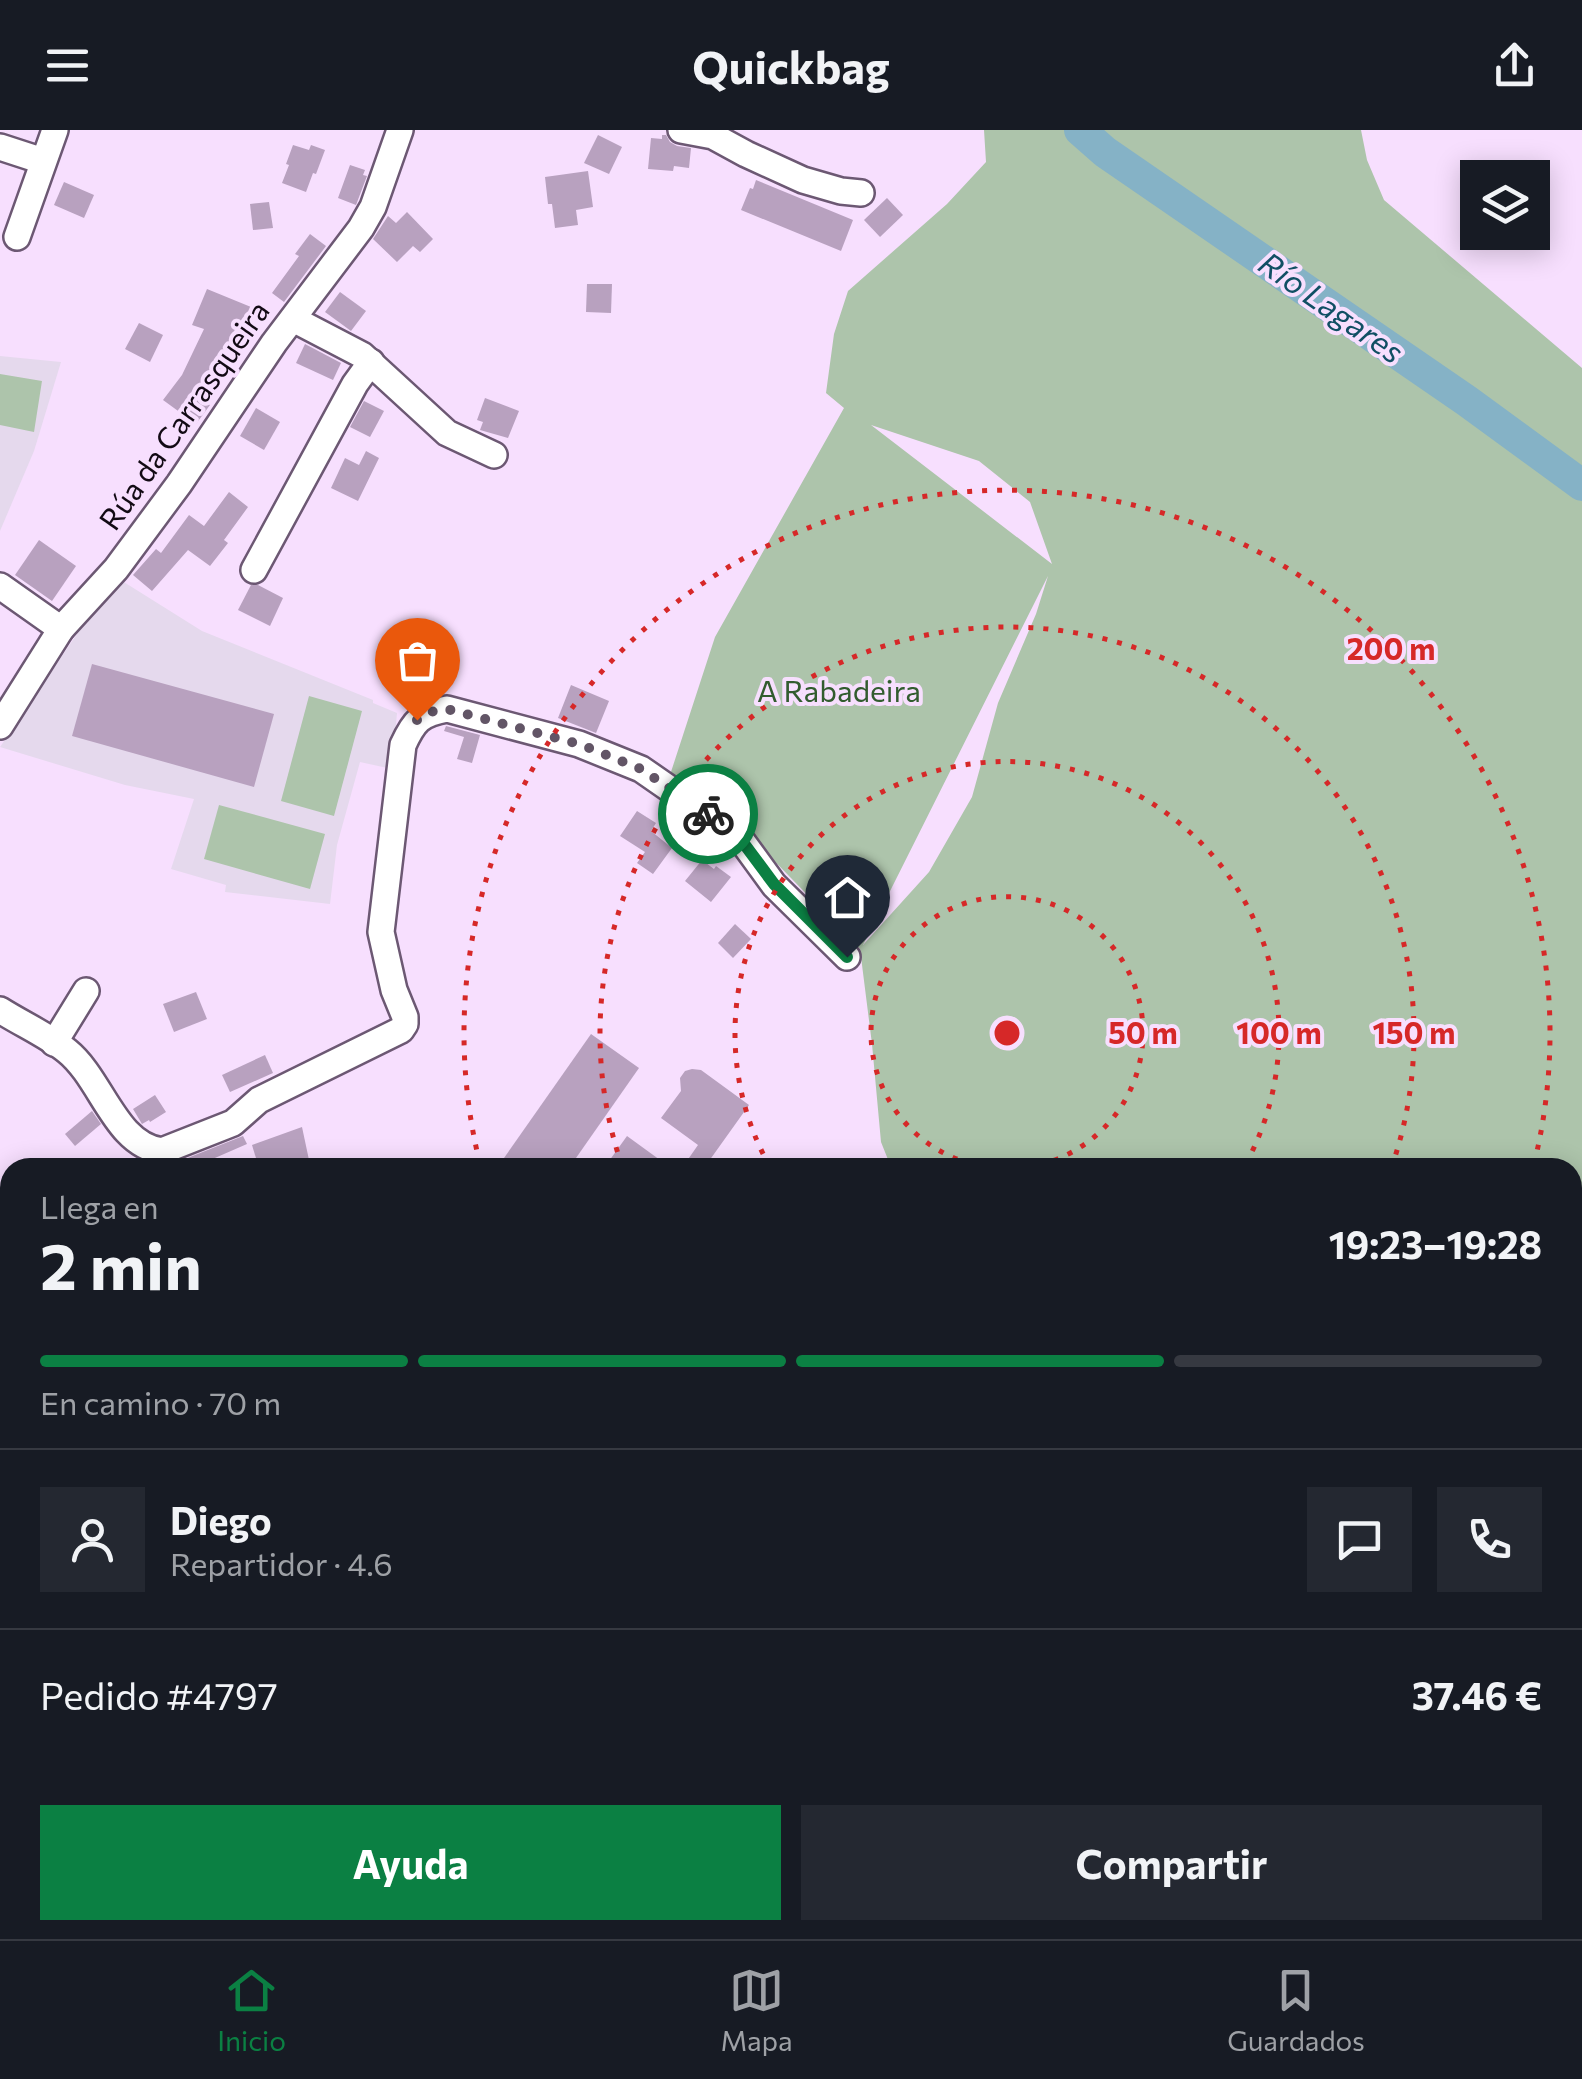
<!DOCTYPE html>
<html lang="es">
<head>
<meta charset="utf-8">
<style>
  body { margin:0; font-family:Commissioner,sans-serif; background:#242831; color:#f1f3f6; height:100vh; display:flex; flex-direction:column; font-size:38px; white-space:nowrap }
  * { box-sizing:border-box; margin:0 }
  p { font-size:32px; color:#9ea1a6 }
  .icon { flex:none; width:55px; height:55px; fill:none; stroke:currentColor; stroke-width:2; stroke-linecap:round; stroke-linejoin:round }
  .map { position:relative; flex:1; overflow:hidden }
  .panel { position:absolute; left:0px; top:1028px; width:1582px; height:782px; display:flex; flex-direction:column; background:#171b24; border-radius:30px 30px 0 0; box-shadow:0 5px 25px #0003 }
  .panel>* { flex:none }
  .fabs { position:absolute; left:1460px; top:30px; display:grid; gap:20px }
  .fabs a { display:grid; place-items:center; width:90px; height:90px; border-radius:0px; background:#171b24; box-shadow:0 5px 25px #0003; font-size:50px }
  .pin { position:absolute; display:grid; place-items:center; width:85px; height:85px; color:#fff; margin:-102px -42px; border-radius:50% 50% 50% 0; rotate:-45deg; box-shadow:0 0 10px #0007 }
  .pin .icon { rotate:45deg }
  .courier { position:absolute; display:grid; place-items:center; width:100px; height:100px; margin:-50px; border:8px solid #0b8043; border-radius:50%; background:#fff; color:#222; box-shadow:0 2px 12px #0007 }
  .head em { font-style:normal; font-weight:700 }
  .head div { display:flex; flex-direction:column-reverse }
  .head { display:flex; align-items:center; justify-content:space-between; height:170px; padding:0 40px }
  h1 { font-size:65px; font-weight:700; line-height:75px }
  .bar { display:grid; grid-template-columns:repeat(4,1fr); gap:15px 10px; align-content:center; height:120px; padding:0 40px }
  .bar i { height:12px; border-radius:8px; background:#363941 }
  .bar .on { background:#0b8043 }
  .bar p { grid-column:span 4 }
  .line { display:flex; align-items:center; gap:25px; padding:0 40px; border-top:2px solid #363941 }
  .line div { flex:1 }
  .round { display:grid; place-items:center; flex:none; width:105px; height:105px; border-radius:0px; background:#242831 }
  .primary-button { display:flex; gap:20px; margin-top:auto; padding:20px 40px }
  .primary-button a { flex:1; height:115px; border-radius:0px; background:#0b8043; color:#fff; font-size:40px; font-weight:700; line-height:115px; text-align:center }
  .primary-button a+a { background:#242831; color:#f1f3f6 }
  header { display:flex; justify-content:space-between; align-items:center; height:130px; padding:0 40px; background:#171b24; font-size:45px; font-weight:700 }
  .menu { display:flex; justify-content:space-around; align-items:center; height:140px; border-top:2px solid #363941; background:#171b24; font-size:28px; color:#9ea1a6 }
  .menu a { display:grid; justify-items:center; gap:5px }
  .menu .on { color:#0b8043 }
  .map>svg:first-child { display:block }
</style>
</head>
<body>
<header><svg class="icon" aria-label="menu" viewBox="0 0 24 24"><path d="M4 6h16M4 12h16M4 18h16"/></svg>Quickbag<svg class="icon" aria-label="share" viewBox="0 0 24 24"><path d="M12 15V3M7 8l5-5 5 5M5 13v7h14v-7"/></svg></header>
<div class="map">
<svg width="1582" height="1809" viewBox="0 0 1582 1809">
  <rect width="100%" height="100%" fill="#f7dffe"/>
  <g fill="#e5d9ed">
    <path d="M 0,226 L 61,232 L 34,321 L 0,401 Z"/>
    <path d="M 119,449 L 202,501 L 373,570 L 373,573 L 397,583 L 392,639 L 360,632 L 337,715 L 330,774 L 225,762 L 226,755 L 171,739 L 194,669 L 125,655 L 0,617 L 94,479 Z"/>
  </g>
  <g fill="#adc4ab" fill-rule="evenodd">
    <path d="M 984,0 L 1361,0 L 1367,30 L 1384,70 L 1582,238 L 1582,1261 L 1572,1259 L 1572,1038 L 891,1037 L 881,1012 L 872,914 L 860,819 L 749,705 L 669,648 L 715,507 L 844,278 L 826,263 L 834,204 L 848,161 L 947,74 L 986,32 ZM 871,295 L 979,331 L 1030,372 L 1052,434 ZM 1048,446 L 1036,484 L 998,573 L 972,667 L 929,742 L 863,815 Z"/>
    <path d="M 0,244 L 42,251 L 34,302 L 0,295 Z"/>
    <path d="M 309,566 L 362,581 L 334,686 L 281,671 Z"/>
    <path d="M 219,675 L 325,704 L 310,759 L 204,729 Z"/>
  </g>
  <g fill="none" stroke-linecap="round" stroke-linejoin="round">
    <path stroke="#85b2c6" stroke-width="32" d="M 1080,0 L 1105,22 L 1467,271 L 1582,355"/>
  </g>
  <g fill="#b8a1bf">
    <path d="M 598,5 L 622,17 L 609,44 L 584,33 Z"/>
    <path d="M 662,5 L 666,5 L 670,12 L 677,16 L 691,18 L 689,38 L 674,36 L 673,41 L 648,39 L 651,8 L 662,9 Z"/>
    <path d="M 293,15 L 309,20 L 311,15 L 325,20 L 316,44 L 313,43 L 306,62 L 282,53 L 289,35 L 286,34 Z"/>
    <path d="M 350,35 L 365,40 L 363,45 L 367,46 L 356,75 L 338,68 Z"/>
    <path d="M 588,41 L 593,77 L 576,80 L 578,95 L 555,98 L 552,74 L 548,74 L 545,47 Z"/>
    <path d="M 756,50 L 853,90 L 841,121 L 741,80 L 750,58 L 753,59 Z"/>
    <path d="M 64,52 L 94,65 L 84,88 L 54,75 Z"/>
    <path d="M 887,68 L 903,85 L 880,107 L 864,90 Z"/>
    <path d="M 269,72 L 273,98 L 253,100 L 250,74 Z"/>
    <path d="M 407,82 L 433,109 L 420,122 L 413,116 L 397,132 L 373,109 L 388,86 L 396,93 Z"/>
    <path d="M 310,104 L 326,116 L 284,172 L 272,163 L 299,126 L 295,124 Z"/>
    <path d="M 587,154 L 612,154 L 611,183 L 586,182 Z"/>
    <path d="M 207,159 L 251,177 L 242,199 L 236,196 L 225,229 L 205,271 L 210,275 L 196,294 L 163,270 L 182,245 L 204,199 L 192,195 Z"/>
    <path d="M 340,162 L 366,181 L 351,201 L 325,182 Z"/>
    <path d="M 139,193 L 163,205 L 150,232 L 125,219 Z"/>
    <path d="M 305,214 L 341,233 L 333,250 L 296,233 Z"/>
    <path d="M 485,268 L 519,281 L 508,308 L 480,300 L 483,292 L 477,290 Z"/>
    <path d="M 364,271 L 384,281 L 370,307 L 350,297 Z"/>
    <path d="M 256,278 L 280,292 L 264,320 L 240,306 Z"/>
    <path d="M 366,321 L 379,328 L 358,371 L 331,358 L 345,328 L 359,335 Z"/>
    <path d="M 229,362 L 248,377 L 224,410 L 228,413 L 210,436 L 188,420 L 152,461 L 133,445 L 156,419 L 161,423 L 189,385 L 204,396 Z"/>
    <path d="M 39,410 L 76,436 L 52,471 L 15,445 Z"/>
    <path d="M 251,455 L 258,455 L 283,468 L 270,496 L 238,480 Z"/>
    <path d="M 92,534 L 274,584 L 254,657 L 72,606 Z"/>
    <path d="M 571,555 L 609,571 L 596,603 L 558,588 Z"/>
    <path d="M 446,596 L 480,605 L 472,633 L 457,629 L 464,607 L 444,601 Z"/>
    <path d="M 637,681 L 656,693 L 651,701 L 672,718 L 653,744 L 637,733 L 645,722 L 620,706 Z"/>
    <path d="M 702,730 L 714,739 L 716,736 L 731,747 L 711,772 L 685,751 Z"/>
    <path d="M 735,794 L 751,809 L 733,828 L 718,813 Z"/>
    <path d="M 196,862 L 207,889 L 174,902 L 163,874 Z"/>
    <path d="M 591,904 L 639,938 L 569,1038 L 497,1038 Z"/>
    <path d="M 265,925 L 273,943 L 230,962 L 222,945 Z"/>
    <path d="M 692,939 L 701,940 L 749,975 L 704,1038 L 682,1038 L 698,1015 L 661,988 L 681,961 L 680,948 L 685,941 Z"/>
    <path d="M 155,965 L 166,982 L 150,992 L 149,990 L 142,994 L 133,979 Z"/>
    <path d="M 92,981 L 101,994 L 75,1016 L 65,1004 Z"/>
    <path d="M 302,997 L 309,1030 L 284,1038 L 259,1038 L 252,1015 Z"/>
    <path d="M 243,1006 L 247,1014 L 208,1031 L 210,1038 L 171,1038 L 170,1035 Z"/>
    <path d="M 627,1006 L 671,1038 L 604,1038 Z"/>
  </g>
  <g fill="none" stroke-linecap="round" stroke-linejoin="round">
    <g stroke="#6c5873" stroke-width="30">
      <g id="minor">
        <path d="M 681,0 L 713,6 L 746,24 L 803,50 L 841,61 L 861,63"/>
        <path d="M 0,17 L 43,31"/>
        <path d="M 17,107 L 55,0"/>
        <path d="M 293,189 L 362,225 L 447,303 L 494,325"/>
        <path d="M 254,440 L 355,254 L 371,232"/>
        <path d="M 0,456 L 61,499"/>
        <path d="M 0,596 L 61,499 L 116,439 L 179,354 L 274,213 L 361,98 L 373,77 L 400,0"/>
        <path d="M 0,880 C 22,894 47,905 67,921 C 102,949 115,1015 162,1021 L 233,993 L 259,970 L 401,900 L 405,894 L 405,887 L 394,860 L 381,802 L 403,615 C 414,591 420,584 447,579 L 579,614 L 641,639 L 739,707 L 774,755 L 847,827"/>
        <path d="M 54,913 L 86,861"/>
        <path d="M 0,1110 L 10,1107"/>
        <path d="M 1572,1634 L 1582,1639"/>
        <path d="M 482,1800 L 486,1809"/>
        <path d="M 417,1809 L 418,1800"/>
        <path d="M 445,1809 L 447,1800"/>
      </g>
    </g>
    <g stroke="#9f4631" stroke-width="35">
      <g id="major">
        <path d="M 1572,1460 L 1582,1461"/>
        <path d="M 0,1712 L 10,1716"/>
        <path d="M 248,1800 L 274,1809"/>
        <path d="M 888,1809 L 898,1800"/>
      </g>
    </g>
    <use href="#minor" stroke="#fff" stroke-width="25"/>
    <use href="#major" stroke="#f3a38c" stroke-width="30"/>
  </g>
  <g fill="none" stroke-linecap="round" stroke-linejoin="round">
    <path stroke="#625566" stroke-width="10" stroke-dasharray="0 18" d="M 417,590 L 430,582 L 447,579 L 579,614 L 641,639 L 708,684"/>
    <path stroke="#0b8043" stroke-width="12" d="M 708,684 L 739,707 L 774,754 L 847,827"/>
  </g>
  <g fill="none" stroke="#d62828" stroke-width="5" stroke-dasharray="5 10">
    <path d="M986 1037A136 136 0 1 1 1028 1037"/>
    <path d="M770 1037A272 272 0 1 1 1244 1037"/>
    <path d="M622 1036A407 407 0 1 1 1392 1036"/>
    <path d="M480 1034A543 543 0 1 1 1534 1034"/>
  </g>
  <g text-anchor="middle" stroke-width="8" stroke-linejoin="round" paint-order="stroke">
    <g font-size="30" fill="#120a14" stroke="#f7dffe">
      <text transform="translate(185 286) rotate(-55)" y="10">Rúa da Carrasqueira</text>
    </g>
    <g font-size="30" fill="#325c2f" stroke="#f7dffe">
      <text x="839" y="572">A Rabadeira</text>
    </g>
    <g font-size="32" font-style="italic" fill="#114f64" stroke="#f7dffe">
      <text transform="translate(1331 178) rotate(35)" y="11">Río Lagares</text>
    </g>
  </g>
  <circle cx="1007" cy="903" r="15" fill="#d62828" stroke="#f7dffe" stroke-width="5"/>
  <g font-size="30" text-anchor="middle" font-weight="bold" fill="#d62828" stroke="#f7dffe" stroke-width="8" stroke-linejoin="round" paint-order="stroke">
    <text x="1391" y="530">200 m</text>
    <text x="1143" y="914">50 m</text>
    <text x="1279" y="914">100 m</text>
    <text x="1414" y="914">150 m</text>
  </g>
</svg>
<div class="fabs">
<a><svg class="icon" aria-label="layers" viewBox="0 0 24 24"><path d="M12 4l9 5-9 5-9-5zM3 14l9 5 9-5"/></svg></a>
</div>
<div class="pin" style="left:417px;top:590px;background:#ea580c"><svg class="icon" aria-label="bag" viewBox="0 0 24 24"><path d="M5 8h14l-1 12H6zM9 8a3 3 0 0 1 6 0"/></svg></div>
<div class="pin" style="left:847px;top:827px;background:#1f2937"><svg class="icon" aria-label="home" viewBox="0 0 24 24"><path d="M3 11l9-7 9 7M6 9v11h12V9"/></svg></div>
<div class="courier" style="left:708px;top:684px"><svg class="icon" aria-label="bike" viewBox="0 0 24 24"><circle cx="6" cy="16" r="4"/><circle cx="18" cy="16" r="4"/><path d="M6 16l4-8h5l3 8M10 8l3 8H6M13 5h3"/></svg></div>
<section class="panel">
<div class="head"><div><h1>2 min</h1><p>Llega en</p></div><em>19:23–19:28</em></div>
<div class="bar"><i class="on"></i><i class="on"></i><i class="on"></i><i></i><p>En camino · 70 m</p></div>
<div class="line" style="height:180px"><a class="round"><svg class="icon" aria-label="person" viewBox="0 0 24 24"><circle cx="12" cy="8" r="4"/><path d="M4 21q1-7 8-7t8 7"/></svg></a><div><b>Diego</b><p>Repartidor · 4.6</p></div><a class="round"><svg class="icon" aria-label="chat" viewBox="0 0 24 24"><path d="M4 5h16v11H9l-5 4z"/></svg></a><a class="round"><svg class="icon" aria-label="phone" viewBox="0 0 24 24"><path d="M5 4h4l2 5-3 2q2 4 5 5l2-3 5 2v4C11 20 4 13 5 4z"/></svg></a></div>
<div class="line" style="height:130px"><div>Pedido #4797</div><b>37.46 €</b></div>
<div class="primary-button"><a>Ayuda</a><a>Compartir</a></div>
</section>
</div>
<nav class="menu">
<a class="on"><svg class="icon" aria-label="home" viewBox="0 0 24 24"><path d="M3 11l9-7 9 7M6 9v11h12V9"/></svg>Inicio</a>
<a><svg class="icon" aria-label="map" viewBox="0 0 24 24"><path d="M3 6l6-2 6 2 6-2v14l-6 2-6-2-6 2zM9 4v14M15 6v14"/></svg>Mapa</a>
<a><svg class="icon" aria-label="saved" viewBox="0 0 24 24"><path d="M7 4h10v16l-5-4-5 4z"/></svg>Guardados</a>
</nav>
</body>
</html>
